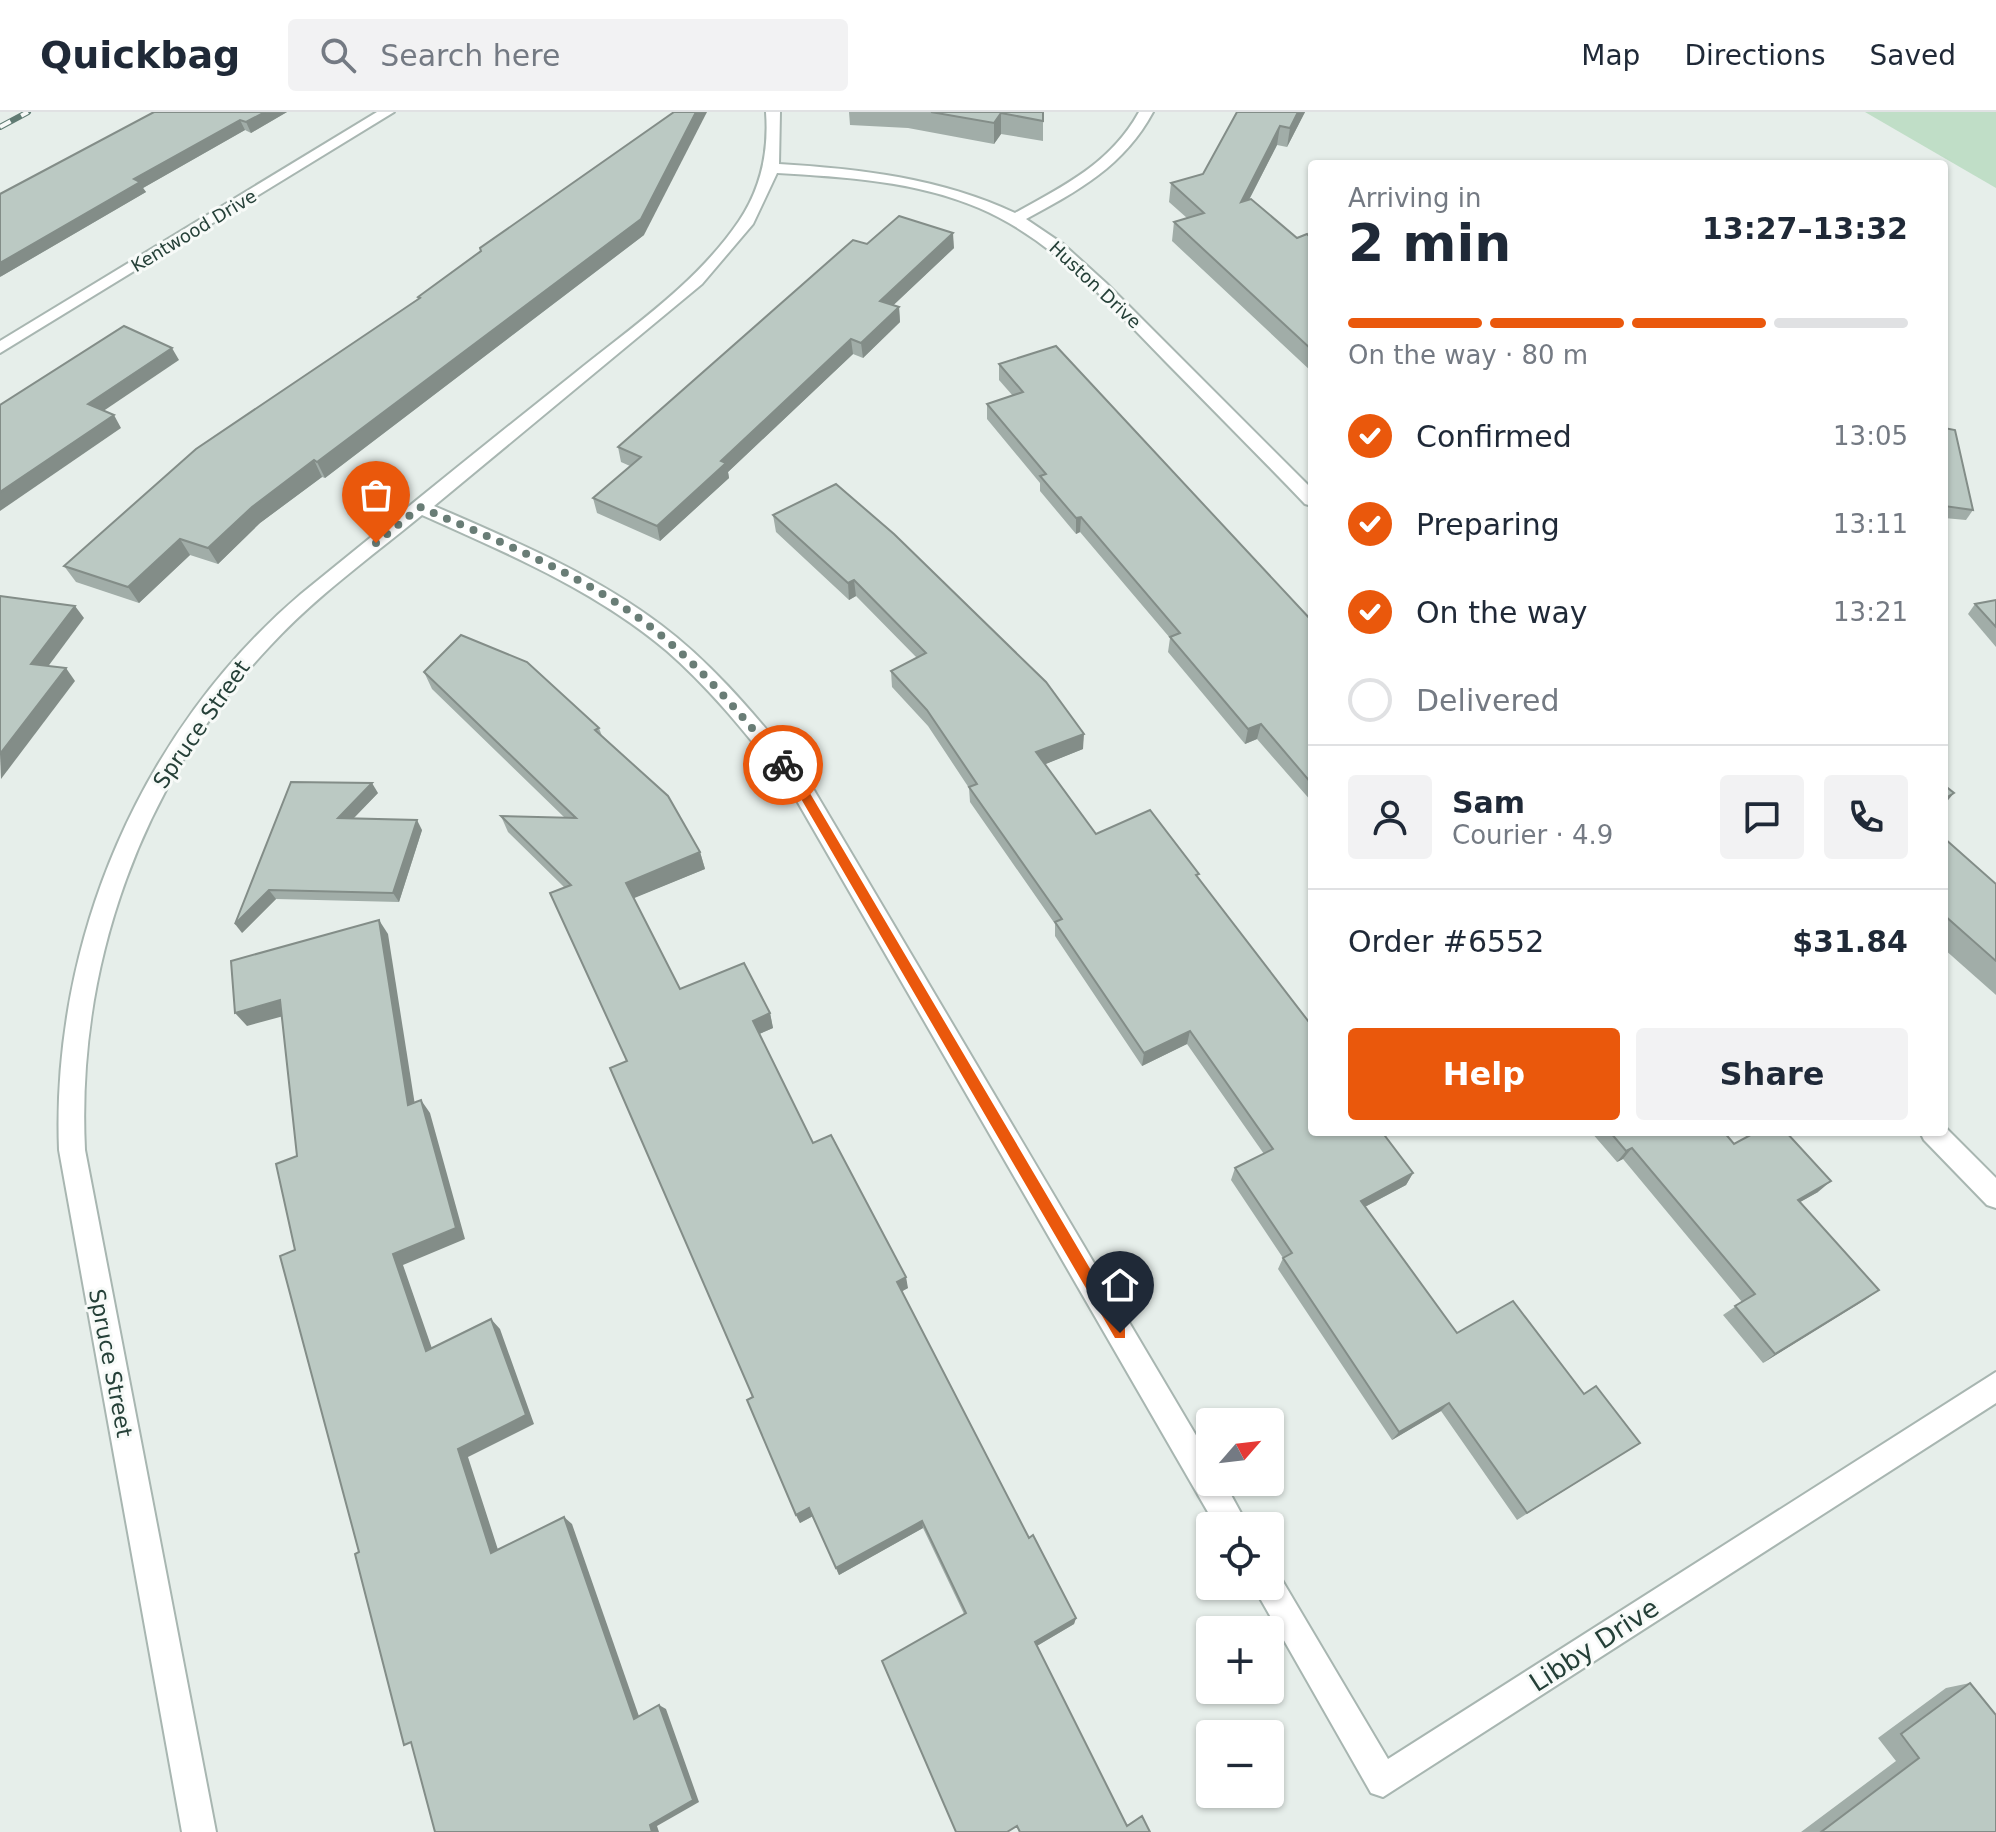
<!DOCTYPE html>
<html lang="en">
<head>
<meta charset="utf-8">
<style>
  body { margin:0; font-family:"DejaVu Sans",sans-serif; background:#f2f2f3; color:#1f2937; height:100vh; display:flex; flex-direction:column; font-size:30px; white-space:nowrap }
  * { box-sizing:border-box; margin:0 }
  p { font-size:26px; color:#747a83 }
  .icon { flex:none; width:44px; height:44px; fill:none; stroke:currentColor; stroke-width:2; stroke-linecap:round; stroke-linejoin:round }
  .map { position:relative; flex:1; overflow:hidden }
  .side { position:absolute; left:1308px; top:48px; width:640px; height:976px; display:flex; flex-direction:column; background:#fff; border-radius:8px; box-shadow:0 2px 6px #0004 }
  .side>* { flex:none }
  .needle { width:52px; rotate:62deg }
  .controls { position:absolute; left:1196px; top:1296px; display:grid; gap:16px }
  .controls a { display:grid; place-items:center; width:88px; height:88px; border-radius:8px; background:#fff; box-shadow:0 2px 6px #0004; font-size:40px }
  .pin { position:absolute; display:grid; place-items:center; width:68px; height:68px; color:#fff; margin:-82px -34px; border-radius:50% 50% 50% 0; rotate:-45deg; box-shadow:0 0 8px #0007 }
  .pin .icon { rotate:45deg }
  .courier { position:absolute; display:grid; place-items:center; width:80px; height:80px; margin:-40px; border:6px solid #ea580c; border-radius:50%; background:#fff; color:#222; box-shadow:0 2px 10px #0007 }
  .head em { font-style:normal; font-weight:700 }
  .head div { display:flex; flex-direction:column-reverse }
  .head { display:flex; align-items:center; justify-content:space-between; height:136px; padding:0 40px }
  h1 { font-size:52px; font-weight:700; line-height:60px }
  .bar { display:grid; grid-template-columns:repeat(4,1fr); gap:12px 8px; align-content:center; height:96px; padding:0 40px }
  .bar i { height:10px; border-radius:6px; background:#e0e1e3 }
  .bar .selected { background:#ea580c }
  .bar p { grid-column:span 4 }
  .line { display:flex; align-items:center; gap:20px; padding:0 40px; border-top:2px solid #e0e1e3 }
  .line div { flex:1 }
  .round { display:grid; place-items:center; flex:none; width:84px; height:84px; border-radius:8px; background:#f2f2f3 }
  ol { padding:0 40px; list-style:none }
  li { display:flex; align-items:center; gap:24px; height:88px }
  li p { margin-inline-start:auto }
  li .icon { padding:8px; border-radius:50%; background:#ea580c; color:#fff; stroke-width:4 }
  li:last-child { color:#747a83 }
  li i { width:44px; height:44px; border:4px solid #e0e1e3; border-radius:50% }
  .action { display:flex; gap:16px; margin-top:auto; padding:16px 40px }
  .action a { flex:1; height:92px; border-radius:8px; background:#ea580c; color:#fff; font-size:32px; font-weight:700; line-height:92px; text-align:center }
  .action a+a { background:#f2f2f3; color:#1f2937 }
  header { display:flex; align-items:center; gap:48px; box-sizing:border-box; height:112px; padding:0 40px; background:#fff; border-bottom:2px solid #e0e1e3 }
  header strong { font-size:38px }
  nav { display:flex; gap:44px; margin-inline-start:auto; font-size:28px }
  .search { width:560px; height:72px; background:#f2f2f3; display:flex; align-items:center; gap:20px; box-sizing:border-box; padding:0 28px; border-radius:8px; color:#747a83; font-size:30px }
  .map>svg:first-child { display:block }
</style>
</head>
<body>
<header>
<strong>Quickbag</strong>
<div class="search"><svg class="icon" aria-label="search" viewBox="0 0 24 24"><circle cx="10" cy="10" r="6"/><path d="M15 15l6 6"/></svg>Search here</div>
<nav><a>Map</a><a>Directions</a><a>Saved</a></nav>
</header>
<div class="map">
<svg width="1996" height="1720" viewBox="0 0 1996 1720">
  <rect width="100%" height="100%" fill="#e6eeea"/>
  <path fill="#c0dec7" d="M 1865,0 L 1996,0 L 1996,76 Z"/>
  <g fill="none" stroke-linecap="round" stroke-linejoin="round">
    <g stroke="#a8b6b1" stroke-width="4">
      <g id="minor">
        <path d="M 377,0 L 394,0 L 0,241 L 0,229 Z"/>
        <path d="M 766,0 L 780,0 L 779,52 C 861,57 940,66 1015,101 C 1064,74 1111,51 1139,0 L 1153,0 C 1124,54 1078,79 1026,107 L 1063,132 L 1106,171 L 1312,377 L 1312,394 L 1305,392 C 1259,344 1212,297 1165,249 C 1109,192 1054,128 979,96 C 916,69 845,65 777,61 L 753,112 L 702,172 L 434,394 C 512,428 592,461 661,513 C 717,555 760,610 805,663 L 1210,1347 L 1210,1370 L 1224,1370 L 1248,1414 L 1216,1414 L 789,675 C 751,628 713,579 667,539 C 595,478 507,441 422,403 C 371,445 315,485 270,534 C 142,669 76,853 85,1038 L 216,1720 L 182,1720 L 59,1038 C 51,829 141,618 301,482 C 392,408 483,334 575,261 C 632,215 697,171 739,109 C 761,76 769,40 766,0 Z"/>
        <path d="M 1944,1014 L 1996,1066 L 1996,1096 L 1987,1093 L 1924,1028 L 1920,1020 L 1944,1020 Z"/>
        <path d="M 1996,1260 L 1996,1291 L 1383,1685 L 1371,1681 L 1253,1474 L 1270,1474 L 1270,1459 L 1279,1463 L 1388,1647 Z"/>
      </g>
    </g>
    <use href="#minor" fill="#fff" fill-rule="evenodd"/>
    <g stroke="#607b73" stroke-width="6">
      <path id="rail" d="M 0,15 L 28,0"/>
    </g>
    <use href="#rail" stroke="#f7faf8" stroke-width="4" stroke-dasharray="12" stroke-linecap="butt"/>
  </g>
  <g fill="#a1ada8">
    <path d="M 154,0 L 287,0 L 251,21 L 245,18 L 143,76 L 146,80 L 0,165 Z"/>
    <path d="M 849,0 L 1043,0 L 1043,29 L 1001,22 L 994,32 L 908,16 L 850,13 Z"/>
    <path d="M 1237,0 L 1305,0 L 1287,35 L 1277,33 L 1249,88 L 1297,126 L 1312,127 L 1312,260 L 1172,129 L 1174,110 L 1187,106 L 1169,90 L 1171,71 L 1203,62 Z"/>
    <path d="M 644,123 L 325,366 L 322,365 L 260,411 L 218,452 L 190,443 L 139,491 L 76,470 L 64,454 L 418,187 L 418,185 L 481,139 L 480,136 Z"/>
    <path d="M 867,132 L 954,136 L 893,193 L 899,195 L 900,210 L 863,246 L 853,242 L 728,360 L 729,366 L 660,429 L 597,401 L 593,386 L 630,354 L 621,350 L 618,335 Z"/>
    <path d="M 999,252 L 1312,509 L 1312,690 L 1257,627 L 1245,632 L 1168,540 L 1170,526 L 1080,420 L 1076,422 L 1040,379 L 1040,371 L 987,307 L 987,292 L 1013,284 L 999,268 Z"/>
    <path d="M 1944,316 L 1973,398 L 1966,408 L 1944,406 Z"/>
    <path d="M 773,403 L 1083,637 L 1045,652 L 1096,722 L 1198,766 L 1312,1020 L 1413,1061 L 1406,1073 L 1365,1095 L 1457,1221 L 1584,1282 L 1640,1331 L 1517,1408 L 1441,1299 L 1392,1328 L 1278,1157 L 1283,1146 L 1231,1068 L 1235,1056 L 1264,1042 L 1187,932 L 1142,954 L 1055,824 L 1055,812 L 970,690 L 969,676 L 928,614 L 892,575 L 891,559 L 917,546 L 856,484 L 849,488 L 776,420 Z"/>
    <path d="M 1996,488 L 1996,535 L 1968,502 L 1975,492 Z"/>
    <path d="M 424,560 L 599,616 L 602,624 L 700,740 L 705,757 L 633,786 L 680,877 L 770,901 L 773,916 L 759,922 L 813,1031 L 908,1176 L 902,1179 L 1029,1426 L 1076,1506 L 1074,1512 L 1037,1534 L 1127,1714 L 1150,1720 L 1019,1720 L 964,1502 L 923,1416 L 839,1463 L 813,1404 L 800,1411 L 796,1403 L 564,775 L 508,720 L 501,704 L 565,706 L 432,577 Z"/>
    <path d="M 291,670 L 378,681 L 353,707 L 422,718 L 399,790 L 276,787 L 242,821 Z"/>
    <path d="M 1944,726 L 1996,772 L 1996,883 L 1944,837 Z"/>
    <path d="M 1591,1020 L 1724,1020 L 1734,1032 L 1818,1080 L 1800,1090 L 1879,1178 L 1763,1251 L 1723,1203 L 1742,1190 L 1623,1047 L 1617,1050 Z"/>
    <path d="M 1970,1571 L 1996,1720 L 1801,1720 L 1896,1649 L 1878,1626 L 1946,1576 Z"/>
  </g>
  <g fill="#838d88">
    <path d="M 265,0 L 287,0 L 251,21 L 246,10 Z"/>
    <path d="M 696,0 L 707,0 L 644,123 L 325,366 L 317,350 Z"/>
    <path d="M 1298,0 L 1305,0 L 1287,35 L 1290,16 Z"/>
    <path d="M 1001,1 L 1001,22 L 994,32 L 994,11 Z"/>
    <path d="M 240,8 L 245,18 L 143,76 L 146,80 L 0,165 L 0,151 L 134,67 Z"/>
    <path d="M 1280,14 L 1277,33 L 1238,109 L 1241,90 Z"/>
    <path d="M 953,121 L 954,136 L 882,204 L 880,189 Z"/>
    <path d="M 899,195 L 900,210 L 863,246 L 861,231 Z"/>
    <path d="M 851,227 L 853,242 L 728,360 L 729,366 L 660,429 L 657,414 L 721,349 Z"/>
    <path d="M 172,236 L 179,248 L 96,304 L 88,292 Z"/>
    <path d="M 114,303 L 121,316 L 0,399 L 0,380 Z"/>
    <path d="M 314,348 L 322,365 L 260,411 L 218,452 L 208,436 L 252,395 Z"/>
    <path d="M 1081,405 L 1080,420 L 1076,422 L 1076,406 Z"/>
    <path d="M 180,427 L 190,443 L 139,491 L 128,475 Z"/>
    <path d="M 854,468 L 856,484 L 849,488 L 848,471 Z"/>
    <path d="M 75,494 L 84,506 L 41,564 L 31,552 Z"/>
    <path d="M 66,556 L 75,569 L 1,667 L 0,642 Z"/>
    <path d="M 1261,612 L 1257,627 L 1245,632 L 1248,617 Z"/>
    <path d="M 1084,622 L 1083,637 L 1036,656 L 1036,640 Z"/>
    <path d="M 372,671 L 378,681 L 344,716 L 338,706 Z"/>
    <path d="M 1954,681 L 1944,693 L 1944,687 Z"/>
    <path d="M 417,708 L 422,718 L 399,790 L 393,781 Z"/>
    <path d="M 700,740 L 705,757 L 632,787 L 626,771 Z"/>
    <path d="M 269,778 L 276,787 L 242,821 L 235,812 Z"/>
    <path d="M 379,808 L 388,822 L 417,1006 L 408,993 Z"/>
    <path d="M 280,888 L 291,902 L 247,914 L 235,901 Z"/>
    <path d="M 770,901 L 773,916 L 757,923 L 753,909 Z"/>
    <path d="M 1190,919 L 1187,932 L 1142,954 L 1144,941 Z"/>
    <path d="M 421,988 L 430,1001 L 465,1127 L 403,1153 L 436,1248 L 426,1239 L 393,1142 Z"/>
    <path d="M 1632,1036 L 1623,1047 L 1617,1050 L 1626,1039 Z"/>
    <path d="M 1413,1061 L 1406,1073 L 1355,1100 L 1361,1089 Z"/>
    <path d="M 1831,1069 L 1818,1080 L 1786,1098 L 1798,1088 Z"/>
    <path d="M 906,1165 L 908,1176 L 899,1181 L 897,1170 Z"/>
    <path d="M 1879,1178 L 1865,1188 L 1763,1251 L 1775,1242 Z"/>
    <path d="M 491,1207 L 500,1217 L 534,1312 L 468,1345 L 501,1447 L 491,1441 L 458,1337 Z"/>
    <path d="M 1449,1291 L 1441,1299 L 1392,1328 L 1399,1320 Z"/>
    <path d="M 809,1396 L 813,1404 L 800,1411 L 796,1403 Z"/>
    <path d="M 564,1405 L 572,1412 L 641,1610 L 634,1607 Z"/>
    <path d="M 922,1409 L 923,1416 L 839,1463 L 836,1456 Z"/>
    <path d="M 1076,1506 L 1074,1512 L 1035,1535 L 1035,1530 Z"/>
    <path d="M 659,1593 L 666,1597 L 699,1690 L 657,1714 L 659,1720 L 652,1720 L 650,1713 Z"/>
  </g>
  <g fill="#bbc9c3" stroke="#838d88" stroke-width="2">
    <path d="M 154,0 L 265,0 L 246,10 L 240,8 L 134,67 L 140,70 L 0,151 L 0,82 Z"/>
    <path d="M 674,0 L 696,0 L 641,107 L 317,350 L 314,348 L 252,395 L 208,436 L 180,427 L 128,475 L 64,454 L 196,337 L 420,186 L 418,185 L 481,139 L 480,136 Z"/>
    <path d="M 931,0 L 1043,0 L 1043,9 L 1001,1 L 994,11 Z"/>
    <path d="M 1237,0 L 1298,0 L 1290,16 L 1280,14 L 1241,90 L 1251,87 L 1297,126 L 1307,122 L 1312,127 L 1312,238 L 1174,110 L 1204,101 L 1171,71 L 1203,62 Z"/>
    <path d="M 899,104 L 953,121 L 880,189 L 899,195 L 861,231 L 851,227 L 721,349 L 726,351 L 657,414 L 593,386 L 641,345 L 618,335 L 853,128 L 867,132 Z"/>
    <path d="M 124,214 L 172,236 L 88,292 L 114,303 L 0,380 L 0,293 Z"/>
    <path d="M 1056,234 L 1312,509 L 1312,672 L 1261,612 L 1248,617 L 1170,525 L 1180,521 L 1081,405 L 1076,406 L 1040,364 L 1046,362 L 987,292 L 1023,280 L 999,252 Z"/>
    <path d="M 1944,316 L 1955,318 L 1973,398 L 1944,394 Z"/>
    <path d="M 836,372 L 894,422 L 1046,570 L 1084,622 L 1036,640 L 1096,722 L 1150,698 L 1199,762 L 1196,763 L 1312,914 L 1312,1020 L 1382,1020 L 1413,1061 L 1361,1089 L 1457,1221 L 1513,1189 L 1584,1282 L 1596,1274 L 1640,1331 L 1527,1401 L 1449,1291 L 1399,1320 L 1283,1146 L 1292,1141 L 1235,1056 L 1273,1037 L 1190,919 L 1144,941 L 1055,810 L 1062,807 L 969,675 L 977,672 L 927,598 L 891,559 L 926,541 L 854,468 L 848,471 L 773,403 Z"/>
    <path d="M 0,484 L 75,494 L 31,552 L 66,556 L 0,642 Z"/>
    <path d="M 1996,488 L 1996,515 L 1975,492 Z"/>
    <path d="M 461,523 L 527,550 L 599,616 L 595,618 L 668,684 L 700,740 L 626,771 L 680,877 L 744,851 L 770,901 L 753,909 L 813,1031 L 831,1023 L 906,1165 L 897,1170 L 1029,1426 L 1033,1423 L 1076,1506 L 1035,1530 L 1127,1714 L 1142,1704 L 1150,1720 L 1020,1720 L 1017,1714 L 1007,1720 L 956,1720 L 882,1549 L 966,1501 L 922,1409 L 836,1456 L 809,1396 L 796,1403 L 747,1288 L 753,1285 L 610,956 L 627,949 L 550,781 L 571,773 L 501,704 L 576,706 L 424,560 Z"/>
    <path d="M 291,670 L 372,671 L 338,706 L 417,708 L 393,781 L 269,778 L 235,812 Z"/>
    <path d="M 1944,673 L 1954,681 L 1944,687 Z"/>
    <path d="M 1944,726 L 1996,772 L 1996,849 L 1944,803 Z"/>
    <path d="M 379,808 L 408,993 L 421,988 L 456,1116 L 393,1142 L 426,1239 L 491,1207 L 526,1303 L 458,1337 L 491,1441 L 564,1405 L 634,1607 L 659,1593 L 693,1688 L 650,1713 L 652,1720 L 435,1720 L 411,1630 L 404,1633 L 355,1442 L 359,1440 L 280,1144 L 295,1138 L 276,1052 L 297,1044 L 280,888 L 235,901 L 231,849 Z"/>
    <path d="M 1610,1020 L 1724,1020 L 1734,1032 L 1756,1020 L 1786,1020 L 1831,1069 L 1798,1088 L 1879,1178 L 1775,1242 L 1735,1194 L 1755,1182 L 1632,1036 L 1626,1039 Z"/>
    <path d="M 1970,1571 L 1996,1603 L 1996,1720 L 1821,1720 L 1919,1646 L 1901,1622 Z"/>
  </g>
  <path fill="#ea580c" d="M 783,649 L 801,666 L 1125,1216 L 1125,1226 L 1115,1226 L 793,673 L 777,653 Z"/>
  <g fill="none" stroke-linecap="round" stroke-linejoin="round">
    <path stroke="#697d76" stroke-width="8" stroke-dasharray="0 14.4" d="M 376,431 L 420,395 C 500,430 588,464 657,520 C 705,559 744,606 783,653"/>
  </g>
  <g text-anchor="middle" stroke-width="6" stroke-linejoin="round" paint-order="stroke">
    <g font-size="18" fill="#254038" stroke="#f7faf8">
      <text transform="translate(194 119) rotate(-31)" y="6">Kentwood Drive</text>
      <text transform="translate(1095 173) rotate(43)" y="6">Huston Drive</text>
    </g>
    <g font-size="22" fill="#254038" stroke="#f7faf8">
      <text transform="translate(201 612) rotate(-55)" y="8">Spruce Street</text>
      <text transform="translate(111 1251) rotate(79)" y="8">Spruce Street</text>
    </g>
    <g font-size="26" fill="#254038" stroke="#f7faf8">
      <text transform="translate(1594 1533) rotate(-33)" y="9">Libby Drive</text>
    </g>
  </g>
</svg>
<div class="controls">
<a><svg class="needle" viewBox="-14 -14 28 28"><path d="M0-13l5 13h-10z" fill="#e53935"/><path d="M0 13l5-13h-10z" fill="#747a83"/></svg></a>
<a><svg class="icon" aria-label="locate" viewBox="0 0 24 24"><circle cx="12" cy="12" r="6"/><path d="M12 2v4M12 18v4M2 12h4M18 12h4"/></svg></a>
<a>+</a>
<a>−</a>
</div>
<div class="pin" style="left:376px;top:431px;background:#ea580c"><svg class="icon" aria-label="bag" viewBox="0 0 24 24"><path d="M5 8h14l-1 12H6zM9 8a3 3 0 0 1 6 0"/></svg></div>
<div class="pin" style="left:1120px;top:1221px;background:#1f2937"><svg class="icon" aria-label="home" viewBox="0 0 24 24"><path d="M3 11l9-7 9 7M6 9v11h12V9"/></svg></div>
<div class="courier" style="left:783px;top:653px"><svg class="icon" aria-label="bike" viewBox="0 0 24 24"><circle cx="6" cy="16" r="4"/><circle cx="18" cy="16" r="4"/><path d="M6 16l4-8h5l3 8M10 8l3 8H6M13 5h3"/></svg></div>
<section class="side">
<div class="head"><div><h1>2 min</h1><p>Arriving in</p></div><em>13:27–13:32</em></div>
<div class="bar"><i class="selected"></i><i class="selected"></i><i class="selected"></i><i></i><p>On the way · 80 m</p></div>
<ol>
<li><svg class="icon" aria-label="check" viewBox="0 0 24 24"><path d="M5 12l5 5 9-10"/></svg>Confirmed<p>13:05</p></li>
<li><svg class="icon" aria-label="check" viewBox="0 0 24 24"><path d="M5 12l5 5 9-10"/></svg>Preparing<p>13:11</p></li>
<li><svg class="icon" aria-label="check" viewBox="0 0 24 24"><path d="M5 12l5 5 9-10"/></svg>On the way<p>13:21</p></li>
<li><i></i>Delivered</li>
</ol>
<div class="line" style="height:144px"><a class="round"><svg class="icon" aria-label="person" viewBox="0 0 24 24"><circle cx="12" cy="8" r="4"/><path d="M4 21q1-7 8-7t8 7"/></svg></a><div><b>Sam</b><p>Courier · 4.9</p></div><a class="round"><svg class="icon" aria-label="chat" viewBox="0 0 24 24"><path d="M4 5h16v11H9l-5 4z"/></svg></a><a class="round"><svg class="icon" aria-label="phone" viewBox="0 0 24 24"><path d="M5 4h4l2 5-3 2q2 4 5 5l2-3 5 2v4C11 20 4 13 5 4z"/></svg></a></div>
<div class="line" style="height:104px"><div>Order #6552</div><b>$31.84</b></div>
<div class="action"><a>Help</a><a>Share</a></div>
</section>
</div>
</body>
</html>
